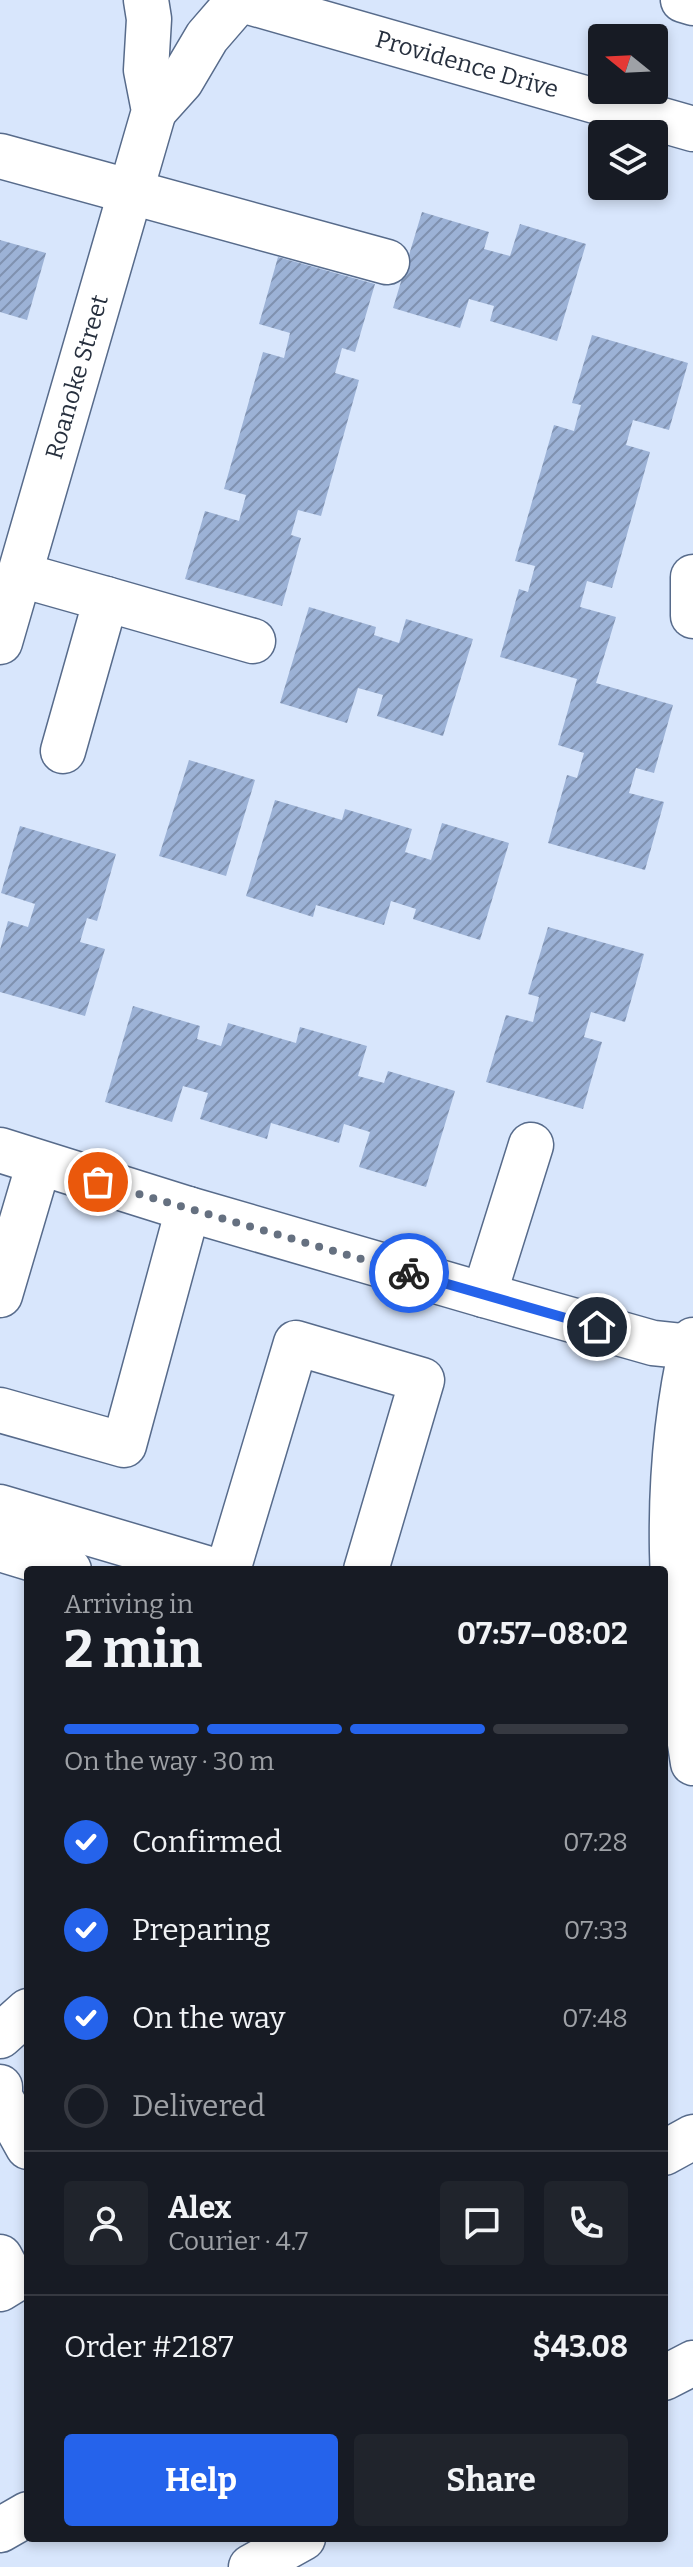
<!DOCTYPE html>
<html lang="en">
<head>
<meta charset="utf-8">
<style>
  body { margin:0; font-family:Bitter,serif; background:#20242c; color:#f1f3f6; height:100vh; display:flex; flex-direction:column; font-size:30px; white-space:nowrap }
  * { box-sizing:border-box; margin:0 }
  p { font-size:26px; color:#9ea1a6 }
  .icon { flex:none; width:44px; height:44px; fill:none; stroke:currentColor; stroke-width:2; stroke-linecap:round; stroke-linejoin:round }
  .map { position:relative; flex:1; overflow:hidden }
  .sheet { position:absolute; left:24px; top:1566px; width:644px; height:976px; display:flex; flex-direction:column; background:#171b24; border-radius:8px; box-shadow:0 4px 12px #0003 }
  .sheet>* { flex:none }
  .needle { width:52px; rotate:288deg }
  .fabs { position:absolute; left:588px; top:24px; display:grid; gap:16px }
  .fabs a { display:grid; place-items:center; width:80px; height:80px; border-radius:8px; background:#171b24; box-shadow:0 4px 12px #0003; font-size:40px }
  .pin { position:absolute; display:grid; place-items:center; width:68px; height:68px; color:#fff; margin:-34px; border:4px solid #fff; border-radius:50%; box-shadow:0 2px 8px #0007 }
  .courier { position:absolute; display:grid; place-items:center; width:80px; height:80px; margin:-40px; border:6px solid #2563eb; border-radius:50%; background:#fff; color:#222; box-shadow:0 2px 10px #0007 }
  .head em { font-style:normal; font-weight:700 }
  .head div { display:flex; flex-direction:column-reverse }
  .head { display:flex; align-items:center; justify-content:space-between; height:136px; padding:0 40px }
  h1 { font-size:52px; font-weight:700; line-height:60px }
  .bar { display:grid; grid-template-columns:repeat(4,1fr); gap:12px 8px; align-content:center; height:96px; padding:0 40px }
  .bar i { height:10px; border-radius:6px; background:#363941 }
  .bar .selected { background:#2563eb }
  .bar p { grid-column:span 4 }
  .line { display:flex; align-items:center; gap:20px; padding:0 40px; border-top:2px solid #363941 }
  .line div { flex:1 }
  .round { display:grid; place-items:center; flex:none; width:84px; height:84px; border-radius:8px; background:#20242c }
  ol { padding:0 40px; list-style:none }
  li { display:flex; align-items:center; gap:24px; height:88px }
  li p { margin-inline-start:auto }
  li .icon { padding:8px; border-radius:50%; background:#2563eb; color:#fff; stroke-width:4 }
  li:last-child { color:#9ea1a6 }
  li i { width:44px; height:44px; border:4px solid #363941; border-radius:50% }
  .button { display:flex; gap:16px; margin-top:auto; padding:16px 40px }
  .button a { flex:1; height:92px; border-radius:8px; background:#2563eb; color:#fff; font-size:32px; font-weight:700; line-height:92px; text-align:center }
  .button a+a { background:#20242c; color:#f1f3f6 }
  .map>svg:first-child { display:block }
</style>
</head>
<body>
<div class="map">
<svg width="693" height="2567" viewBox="0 0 693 2567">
  <defs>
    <pattern id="building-hatch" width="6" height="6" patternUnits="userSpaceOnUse" patternTransform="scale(2)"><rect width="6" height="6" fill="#9cb2d6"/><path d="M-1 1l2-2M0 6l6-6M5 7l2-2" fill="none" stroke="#7f91af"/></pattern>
  </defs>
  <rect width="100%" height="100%" fill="#d8e6fc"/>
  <g fill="url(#building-hatch)">
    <path d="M 422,212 L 489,232 L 484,249 L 510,256 L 520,224 L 586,244 L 557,341 L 490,321 L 494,306 L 469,299 L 460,328 L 393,308 Z"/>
    <path d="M 0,240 L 46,253 L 27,320 L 0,312 Z"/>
    <path d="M 278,257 L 375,284 L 355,352 L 342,348 L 335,373 L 359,380 L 321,516 L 298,510 L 291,535 L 301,538 L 282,606 L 185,579 L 205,511 L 239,521 L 246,495 L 224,489 L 263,352 L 284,358 L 290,333 L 259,324 Z"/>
    <path d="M 592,335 L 688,363 L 669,430 L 633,420 L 626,445 L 650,452 L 612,588 L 587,581 L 580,607 L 616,617 L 596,683 L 673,705 L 654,773 L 636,768 L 629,793 L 664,802 L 645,870 L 548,843 L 567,775 L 577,778 L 584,753 L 558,745 L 577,679 L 500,657 L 519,589 L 528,592 L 535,566 L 515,561 L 554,425 L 574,431 L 581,405 L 572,403 Z"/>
    <path d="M 309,607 L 376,627 L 374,635 L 399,643 L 406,619 L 473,639 L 443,736 L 377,716 L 383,695 L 358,688 L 347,723 L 280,703 Z"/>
    <path d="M 189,760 L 255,780 L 226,876 L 159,856 Z"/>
    <path d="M 275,800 L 342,820 L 345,809 L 412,829 L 405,852 L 431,860 L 442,823 L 509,843 L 480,940 L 413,919 L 416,909 L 391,901 L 384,925 L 316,905 L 313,917 L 246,896 Z"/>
    <path d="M 20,826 L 116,854 L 97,921 L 87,918 L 80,942 L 105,949 L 85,1016 L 0,992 L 0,950 L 8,921 L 28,927 L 35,904 L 1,893 Z"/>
    <path d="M 548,927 L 644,954 L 625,1022 L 591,1012 L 584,1037 L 602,1042 L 583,1109 L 486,1082 L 506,1015 L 533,1022 L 539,997 L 528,994 Z"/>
    <path d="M 133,1006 L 200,1026 L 197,1039 L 221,1046 L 228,1023 L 296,1043 L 300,1027 L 367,1046 L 358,1076 L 384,1083 L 388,1071 L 455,1091 L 426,1187 L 359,1167 L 370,1132 L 344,1124 L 339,1143 L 271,1123 L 267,1139 L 200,1119 L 208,1093 L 183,1086 L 172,1122 L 105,1102 Z"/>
  </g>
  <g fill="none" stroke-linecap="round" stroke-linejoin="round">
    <g stroke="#576b8b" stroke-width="47">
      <g id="minor">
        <path id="s1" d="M 242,0 L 693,129"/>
        <path d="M 683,0 L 693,3"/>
        <path d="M 154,111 L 181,81 L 207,37 L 239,0"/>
        <path d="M 0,156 L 387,262"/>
        <path d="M 21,575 L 106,599 L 63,751"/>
        <path d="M 693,577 L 693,616"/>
        <path d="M 106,599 L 253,641"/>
        <path id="s2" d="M 0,642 L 154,111 L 146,70 L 149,19 L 146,0"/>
        <path d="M 0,1150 L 188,1209 L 484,1295 L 653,1343 L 693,1347"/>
        <path d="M 0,1295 L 39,1163"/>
        <path d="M 484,1295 L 531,1145"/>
        <path d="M 693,1340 C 660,1480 670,1622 693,1763"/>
        <path d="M 0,1410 L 124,1445 L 188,1209"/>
        <path d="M 0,1507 L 213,1570"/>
        <path d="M 0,1549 L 69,1570"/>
        <path d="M 228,1570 L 296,1343 L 422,1380 L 366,1570"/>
        <path d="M 0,2036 L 28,2011"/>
        <path d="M 0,2087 L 0,2097 L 28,2147"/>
        <path d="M 664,2153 L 693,2137"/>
        <path d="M 0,2257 L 13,2281 L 0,2289"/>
        <path d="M 664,2378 L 693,2363"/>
        <path d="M 0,2530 L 28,2514"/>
        <path d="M 251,2567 L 303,2538"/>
      </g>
    </g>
    <use href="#minor" stroke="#fff" stroke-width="44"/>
  </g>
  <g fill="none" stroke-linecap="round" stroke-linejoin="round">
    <path stroke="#657080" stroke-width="8" stroke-dasharray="0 14.4" d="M 98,1182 L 409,1273"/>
    <path stroke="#2563eb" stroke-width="10" d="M 409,1273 L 597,1327"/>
  </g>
  <g text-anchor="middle" stroke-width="6" stroke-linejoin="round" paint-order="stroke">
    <g font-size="24" fill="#27303e" stroke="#eef3fa">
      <text dy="8" stroke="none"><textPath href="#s1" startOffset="234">Providence Drive</textPath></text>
      <text dy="8" stroke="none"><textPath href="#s2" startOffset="276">Roanoke Street</textPath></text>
    </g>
  </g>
</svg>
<div class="fabs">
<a><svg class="needle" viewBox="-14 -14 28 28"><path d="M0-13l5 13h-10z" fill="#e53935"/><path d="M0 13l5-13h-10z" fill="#9ea1a6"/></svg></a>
<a><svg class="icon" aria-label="layers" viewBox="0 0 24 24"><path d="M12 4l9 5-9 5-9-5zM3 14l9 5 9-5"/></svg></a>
</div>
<div class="pin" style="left:98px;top:1182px;background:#ea580c"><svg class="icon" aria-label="bag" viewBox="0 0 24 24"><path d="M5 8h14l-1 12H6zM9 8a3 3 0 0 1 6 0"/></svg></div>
<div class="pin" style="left:597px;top:1327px;background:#1f2937"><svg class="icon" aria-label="home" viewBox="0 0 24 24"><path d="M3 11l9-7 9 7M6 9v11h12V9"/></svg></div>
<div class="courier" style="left:409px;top:1273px"><svg class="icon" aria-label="bike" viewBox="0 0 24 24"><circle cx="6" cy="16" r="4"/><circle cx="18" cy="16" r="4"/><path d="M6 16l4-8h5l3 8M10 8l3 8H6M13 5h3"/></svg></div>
<section class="sheet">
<div class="head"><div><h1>2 min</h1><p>Arriving in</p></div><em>07:57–08:02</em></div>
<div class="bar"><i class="selected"></i><i class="selected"></i><i class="selected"></i><i></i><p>On the way · 30 m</p></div>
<ol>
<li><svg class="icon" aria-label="check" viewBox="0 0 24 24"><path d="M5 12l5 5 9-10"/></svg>Confirmed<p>07:28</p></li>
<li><svg class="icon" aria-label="check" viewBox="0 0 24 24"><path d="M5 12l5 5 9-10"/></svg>Preparing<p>07:33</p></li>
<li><svg class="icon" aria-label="check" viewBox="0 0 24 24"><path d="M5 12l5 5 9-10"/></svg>On the way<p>07:48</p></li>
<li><i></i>Delivered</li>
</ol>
<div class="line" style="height:144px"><a class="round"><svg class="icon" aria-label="person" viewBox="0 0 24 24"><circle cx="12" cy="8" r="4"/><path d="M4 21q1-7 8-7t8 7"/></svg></a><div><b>Alex</b><p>Courier · 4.7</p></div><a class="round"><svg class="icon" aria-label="chat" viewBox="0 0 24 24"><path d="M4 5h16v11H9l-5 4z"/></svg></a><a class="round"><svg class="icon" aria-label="phone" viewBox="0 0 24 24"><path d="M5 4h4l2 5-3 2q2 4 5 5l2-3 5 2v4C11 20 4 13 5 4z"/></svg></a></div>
<div class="line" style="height:104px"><div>Order #2187</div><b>$43.08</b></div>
<div class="button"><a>Help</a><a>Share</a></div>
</section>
</div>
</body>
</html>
